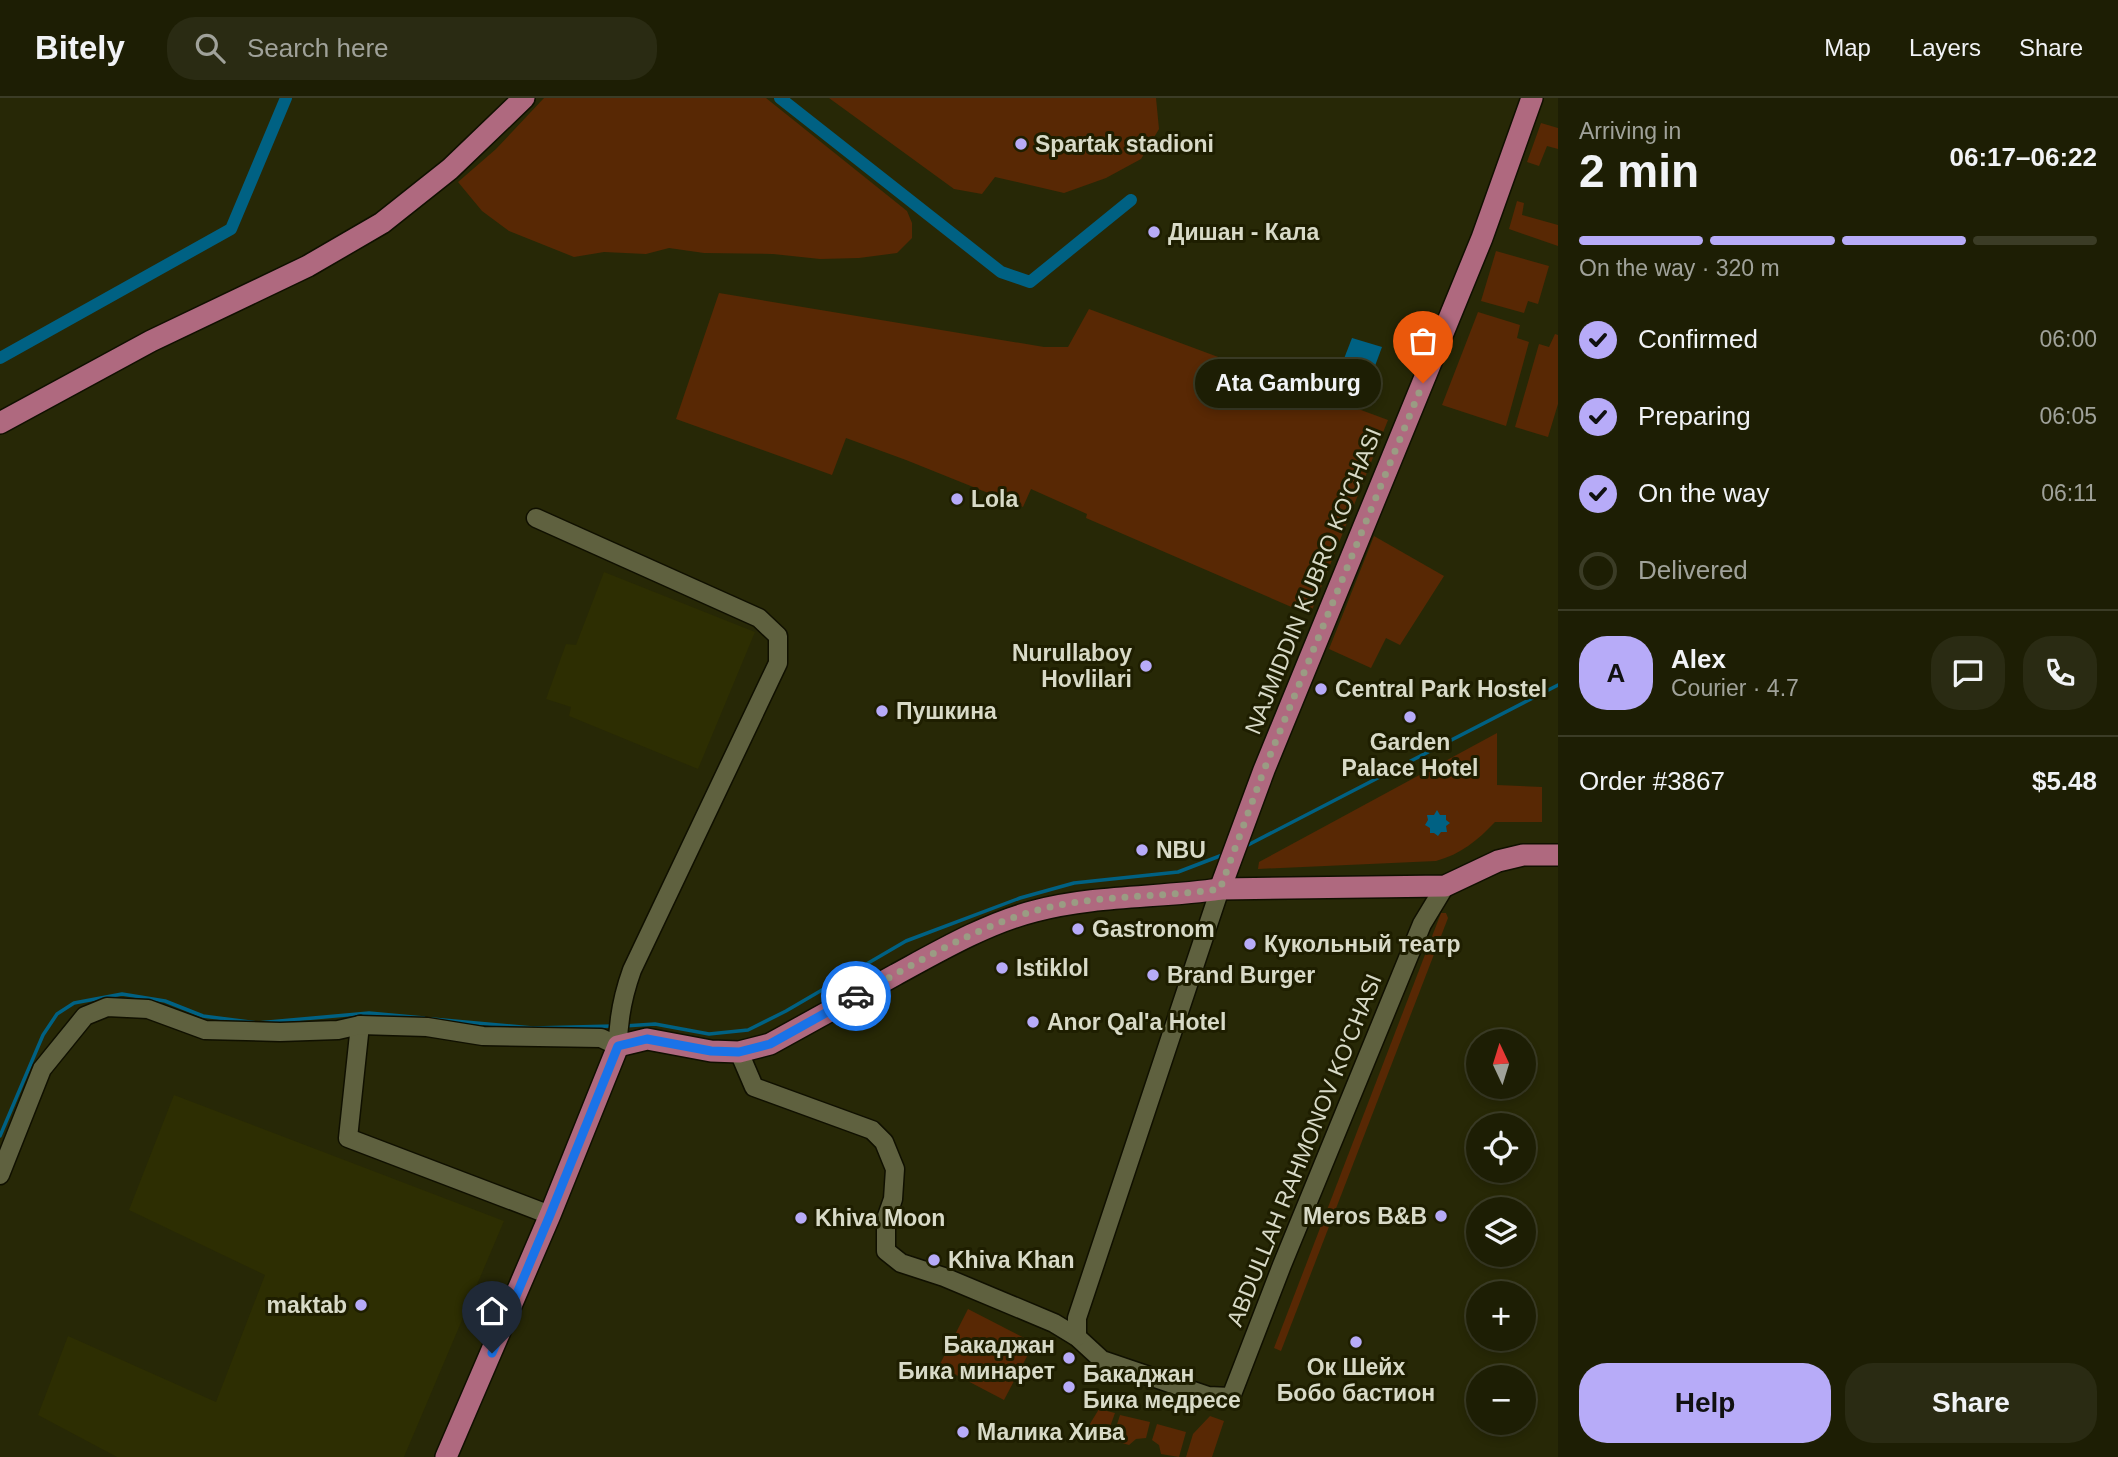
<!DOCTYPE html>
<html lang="en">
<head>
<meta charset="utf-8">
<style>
  body { margin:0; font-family:Helvetica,sans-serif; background:#2a2b13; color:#f1f3f6; height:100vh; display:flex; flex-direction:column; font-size:26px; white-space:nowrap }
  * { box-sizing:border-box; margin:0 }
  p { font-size:23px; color:#a0a29a }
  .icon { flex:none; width:38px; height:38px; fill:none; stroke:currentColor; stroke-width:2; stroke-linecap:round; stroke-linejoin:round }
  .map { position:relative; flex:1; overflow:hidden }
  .side { display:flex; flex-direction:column; background:#1d1e04; width:560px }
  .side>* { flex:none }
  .needle { width:46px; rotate:356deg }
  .buttons { position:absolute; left:1466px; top:931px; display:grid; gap:14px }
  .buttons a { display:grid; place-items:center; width:70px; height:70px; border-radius:50%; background:#1d1e04; box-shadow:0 4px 10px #0003,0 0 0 2px #3b3c26; font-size:35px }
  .pin { position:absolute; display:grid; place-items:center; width:60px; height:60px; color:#fff; margin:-72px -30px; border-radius:50% 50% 50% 0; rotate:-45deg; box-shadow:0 0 7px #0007 }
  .pin .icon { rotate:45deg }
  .courier { position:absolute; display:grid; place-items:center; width:70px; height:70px; margin:-35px; border:5px solid #1a73e8; border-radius:50%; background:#fff; color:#222; box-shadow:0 2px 9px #0007 }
  .bubble { position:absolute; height:49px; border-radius:24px; background:#1d1e04; box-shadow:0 4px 10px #0003,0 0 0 2px #3b3c26; font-size:23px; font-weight:600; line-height:49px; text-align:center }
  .overview em { font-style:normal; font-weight:600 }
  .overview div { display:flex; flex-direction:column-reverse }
  .overview { display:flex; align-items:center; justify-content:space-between; height:119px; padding:0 21px }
  h1 { font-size:46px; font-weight:600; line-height:52px }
  .bar { display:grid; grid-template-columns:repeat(4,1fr); gap:10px 7px; align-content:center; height:84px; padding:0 21px }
  .bar i { height:9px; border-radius:5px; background:#3b3c26 }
  .bar .active { background:#b7abf8 }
  .bar p { grid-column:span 4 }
  .line { display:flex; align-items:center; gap:18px; padding:0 21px; border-top:2px solid #3b3c26 }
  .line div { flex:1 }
  .round { display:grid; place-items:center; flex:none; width:74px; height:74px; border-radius:28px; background:#2a2b13 }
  ol { padding:0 21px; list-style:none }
  li { display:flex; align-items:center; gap:21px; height:77px }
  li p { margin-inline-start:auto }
  li .icon { padding:7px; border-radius:50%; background:#b7abf8; color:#111; stroke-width:4 }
  li:last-child { color:#a0a29a }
  li i { width:38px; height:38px; border:4px solid #3b3c26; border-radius:50% }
  .button { display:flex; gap:14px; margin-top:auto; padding:14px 21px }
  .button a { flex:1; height:80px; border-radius:28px; background:#b7abf8; color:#111; font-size:28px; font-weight:600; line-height:80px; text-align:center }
  .button a+a { background:#2a2b13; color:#f1f3f6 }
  header { display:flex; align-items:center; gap:42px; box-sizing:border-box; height:98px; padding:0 35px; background:#1d1e04; border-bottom:2px solid #3b3c26 }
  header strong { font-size:33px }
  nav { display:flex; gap:38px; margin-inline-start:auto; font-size:24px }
  .search { width:490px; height:63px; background:#2a2b13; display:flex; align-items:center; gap:18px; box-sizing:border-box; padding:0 24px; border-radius:28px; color:#a0a29a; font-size:26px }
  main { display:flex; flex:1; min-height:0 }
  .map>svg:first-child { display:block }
</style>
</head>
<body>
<header>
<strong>Bitely</strong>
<div class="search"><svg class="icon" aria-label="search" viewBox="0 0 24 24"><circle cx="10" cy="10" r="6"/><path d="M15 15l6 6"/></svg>Search here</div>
<nav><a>Map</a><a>Layers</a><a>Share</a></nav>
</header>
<main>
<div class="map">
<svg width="1558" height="1359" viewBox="0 0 1558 1359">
  <rect width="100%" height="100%" fill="#272806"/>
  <g fill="#2d2e02">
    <path d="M 604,474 L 755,534 L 698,671 L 569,618 L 571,609 L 546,601 L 566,546 L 576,547 Z"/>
    <path d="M 174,997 L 504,1123 L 404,1359 L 117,1359 L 38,1317 L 68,1238 L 216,1304 L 265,1177 L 129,1112 Z"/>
  </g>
  <g fill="#582804">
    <path d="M 544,0 L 766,0 L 907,113 L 912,125 L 912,140 L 897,155 L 859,160 L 820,161 L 773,156 L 704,155 L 669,150 L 646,156 L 604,154 L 574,159 L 509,133 L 482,113 L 458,84 L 496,51 Z"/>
    <path d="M 829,0 L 1156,0 L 1159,31 L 1141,61 L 1106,80 L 1064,95 L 995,79 L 982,96 L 954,91 Z"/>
    <path d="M 1541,25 L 1558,30 L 1558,51 L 1547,48 L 1539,68 L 1527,64 Z"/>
    <path d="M 1517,103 L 1524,105 L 1522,117 L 1558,127 L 1558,148 L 1509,131 Z"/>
    <path d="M 1496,153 L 1549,168 L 1538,206 L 1528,203 L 1524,215 L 1481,203 Z"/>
    <path d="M 719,195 L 1044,249 L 1068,249 L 1089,211 L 1388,322 L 1310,517 L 1086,420 L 1087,416 L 1031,391 L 1023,409 L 906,362 L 846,340 L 832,377 L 676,321 Z"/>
    <path d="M 1478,214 L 1520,227 L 1517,240 L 1529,244 L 1506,328 L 1442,307 Z"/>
    <path d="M 1555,236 L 1558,237 L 1558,306 L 1548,339 L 1515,329 L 1539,246 L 1549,249 Z"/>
    <path d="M 1374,438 L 1444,478 L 1400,547 L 1386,540 L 1371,570 L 1329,551 Z"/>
    <path d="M 1497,635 L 1497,687 L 1542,689 L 1542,724 L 1495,724 C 1477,743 1461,756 1436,763 L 1258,771 L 1259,764 Z"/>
    <path d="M 1441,815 L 1446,815 L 1448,820 L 1281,1253 L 1274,1250 Z"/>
    <path d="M 968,1211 L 1034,1245 L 1004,1302 L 939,1268 Z"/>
    <path d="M 1099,1311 L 1115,1315 L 1106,1340 L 1085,1334 Z"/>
    <path d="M 1120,1317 L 1150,1324 L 1146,1340 L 1136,1341 L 1129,1347 L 1112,1342 Z"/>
    <path d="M 1210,1318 L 1224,1323 L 1212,1359 L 1186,1359 L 1193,1336 Z"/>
    <path d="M 1157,1326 L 1186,1334 L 1179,1359 L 1161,1356 L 1159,1347 L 1152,1342 Z"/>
  </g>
  <g fill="#006183">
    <path d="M 1352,240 L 1382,249 L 1365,295 L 1335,284 Z"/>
    <path d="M 1437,712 L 1440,717 L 1446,717 L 1446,722 L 1450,725 L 1446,728 L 1447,734 L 1441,734 L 1438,738 L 1434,735 L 1430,735 L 1430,730 L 1425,727 L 1428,722 L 1427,717 L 1434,717 Z"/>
  </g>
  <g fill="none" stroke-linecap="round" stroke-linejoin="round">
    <g stroke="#006183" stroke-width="3.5">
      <path d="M 1246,748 L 1558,587"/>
      <path d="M 432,921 L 533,930 L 613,928"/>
      <path d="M 624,928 L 655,926 L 709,936 L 748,932 L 786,913 L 906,843 L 1020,800 L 1074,785 L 1178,774 L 1225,756"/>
      <path d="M 0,1038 L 43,937 L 57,916 L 74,905 L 122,896 L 165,903 L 203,918 L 257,925 L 369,915 L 424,920"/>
    </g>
    <g stroke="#006183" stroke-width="12">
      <path d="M 780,0 L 1001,174 L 1030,184 L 1131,102"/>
      <path d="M 0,260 L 231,131 L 286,0"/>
    </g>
    <g stroke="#101000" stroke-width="21">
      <g id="minor">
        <path d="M 360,927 L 348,1040 L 550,1117"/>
        <path d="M 739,954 L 754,989 L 872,1032 L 884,1044 L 895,1071 L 893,1101 L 886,1121 L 886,1153 L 901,1165 L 944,1179 L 1054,1225 L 1077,1239 L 1102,1262 L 1208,1298 L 1231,1299 L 1282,1167 L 1422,826 L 1445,788"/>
        <path d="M 0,1077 L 42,971 L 85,918 L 107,909 L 148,911 L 205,932 L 280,934 L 338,932 L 360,927 L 427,929 L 483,938 L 601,940 L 618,948 C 618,920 623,897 632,872 L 778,565 L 778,538 L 759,520 L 536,420"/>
        <path d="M 1077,1239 L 1077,1220 L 1220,791"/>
      </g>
    </g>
    <g stroke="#101000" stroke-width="24">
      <g id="major">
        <path d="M 0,325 L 151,243 L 308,168 L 382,125 L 450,71 L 524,0"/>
        <path d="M 1220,791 L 1264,672 L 1482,140 L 1532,0"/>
        <path d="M 446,1359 L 550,1117 L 618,948 L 647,941 L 711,953 L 739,954 L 770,946 C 812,923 853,900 895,877 C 939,853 987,825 1035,813 C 1096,797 1159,800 1220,791 L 1445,788 L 1498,763 L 1523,757 L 1558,757"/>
      </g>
    </g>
    <use href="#minor" stroke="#5f613f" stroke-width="18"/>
    <use href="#major" stroke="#af697f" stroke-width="21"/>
  </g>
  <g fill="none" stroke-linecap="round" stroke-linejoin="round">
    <path stroke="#9a9c83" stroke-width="7" stroke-dasharray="0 12.6" d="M 856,898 C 913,867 971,831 1034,813 C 1095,796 1159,800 1220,791 L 1264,672 L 1423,285"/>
    <path stroke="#1a73e8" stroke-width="9" d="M 492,1255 L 550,1117 L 618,948 L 647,941 L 711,953 L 739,954 L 770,946 L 856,898"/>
  </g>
  <g fill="#b7abf8" stroke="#1e1e00" stroke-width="2.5">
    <circle cx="1021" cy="46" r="7"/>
    <circle cx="1154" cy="134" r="7"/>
    <circle cx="957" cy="401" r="7"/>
    <circle cx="1146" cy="568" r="7"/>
    <circle cx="1321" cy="591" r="7"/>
    <circle cx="882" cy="613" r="7"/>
    <circle cx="1410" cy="619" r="7"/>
    <circle cx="1142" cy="752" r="7"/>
    <circle cx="1078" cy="831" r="7"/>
    <circle cx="1250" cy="846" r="7"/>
    <circle cx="1002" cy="870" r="7"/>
    <circle cx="1153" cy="877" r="7"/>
    <circle cx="1033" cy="924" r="7"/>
    <circle cx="1441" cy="1118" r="7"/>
    <circle cx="801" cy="1120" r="7"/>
    <circle cx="934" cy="1162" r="7"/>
    <circle cx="361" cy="1207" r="7"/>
    <circle cx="1356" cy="1244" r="7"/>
    <circle cx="1069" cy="1260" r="7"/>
    <circle cx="1069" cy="1289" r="7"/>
    <circle cx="963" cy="1334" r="7"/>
  </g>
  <g text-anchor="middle" stroke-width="6" stroke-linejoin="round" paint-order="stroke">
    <g font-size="23" font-weight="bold" fill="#d8dac7" stroke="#1e1e00" text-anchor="start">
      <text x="1035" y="54">Spartak stadioni</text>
      <text x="1168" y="142">Дишан - Кала</text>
      <text x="971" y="409">Lola</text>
      <text x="1132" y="563" text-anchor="end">Nurullaboy<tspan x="1132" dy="26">Hovlilari</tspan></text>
      <text x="1335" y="599">Central Park Hostel</text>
      <text x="896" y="621">Пушкина</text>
      <text x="1410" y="652" text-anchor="middle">Garden<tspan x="1410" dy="26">Palace Hotel</tspan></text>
      <text x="1156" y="760">NBU</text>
      <text x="1092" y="839">Gastronom</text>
      <text x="1264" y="854">Кукольный театр</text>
      <text x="1016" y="878">Istiklol</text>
      <text x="1167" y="885">Brand Burger</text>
      <text x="1047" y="932">Anor Qal'a Hotel</text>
      <text x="1427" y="1126" text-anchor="end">Meros B&amp;B</text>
      <text x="815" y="1128">Khiva Moon</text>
      <text x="948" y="1170">Khiva Khan</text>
      <text x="347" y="1215" text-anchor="end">maktab</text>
      <text x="1055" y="1255" text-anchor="end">Бакаджан<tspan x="1055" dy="26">Бика минарет</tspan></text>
      <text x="1356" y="1277" text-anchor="middle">Ок Шейх<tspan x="1356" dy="26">Бобо бастион</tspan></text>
      <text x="1083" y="1284">Бакаджан<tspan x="1083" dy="26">Бика медресе</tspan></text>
      <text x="977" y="1342">Малика Хива</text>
    </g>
    <g font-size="23" fill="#d8dac7" stroke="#1e1e00">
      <text transform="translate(1313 483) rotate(-68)" y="8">NAJMIDDIN KUBRO KO'CHASI</text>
      <text transform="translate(1304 1052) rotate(-68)" y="8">ABDULLAH RAHMONOV KO'CHASI</text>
    </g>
  </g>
</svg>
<div class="buttons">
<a><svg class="needle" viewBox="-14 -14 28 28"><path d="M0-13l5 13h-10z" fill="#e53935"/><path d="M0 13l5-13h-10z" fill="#a0a29a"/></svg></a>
<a><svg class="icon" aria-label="locate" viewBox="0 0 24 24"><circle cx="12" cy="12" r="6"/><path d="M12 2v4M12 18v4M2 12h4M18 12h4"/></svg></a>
<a><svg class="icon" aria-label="layers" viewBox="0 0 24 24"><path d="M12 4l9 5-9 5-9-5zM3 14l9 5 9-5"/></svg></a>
<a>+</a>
<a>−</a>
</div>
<div class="pin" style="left:1423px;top:285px;background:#ea580c"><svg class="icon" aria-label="bag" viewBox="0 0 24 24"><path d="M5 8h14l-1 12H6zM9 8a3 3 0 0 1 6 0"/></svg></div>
<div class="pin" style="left:492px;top:1255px;background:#1f2937"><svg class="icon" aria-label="home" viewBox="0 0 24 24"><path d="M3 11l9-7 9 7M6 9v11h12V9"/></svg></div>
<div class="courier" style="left:856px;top:898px"><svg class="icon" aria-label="car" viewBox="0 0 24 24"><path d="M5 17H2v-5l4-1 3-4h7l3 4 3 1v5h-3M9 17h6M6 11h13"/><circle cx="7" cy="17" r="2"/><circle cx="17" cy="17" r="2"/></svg></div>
<div class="bubble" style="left:1195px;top:261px;width:186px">Ata Gamburg</div>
</div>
<section class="side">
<div class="overview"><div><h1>2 min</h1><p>Arriving in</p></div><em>06:17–06:22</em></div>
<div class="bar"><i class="active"></i><i class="active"></i><i class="active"></i><i></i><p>On the way · 320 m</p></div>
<ol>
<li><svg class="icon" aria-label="check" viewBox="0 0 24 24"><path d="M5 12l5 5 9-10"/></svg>Confirmed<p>06:00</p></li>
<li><svg class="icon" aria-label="check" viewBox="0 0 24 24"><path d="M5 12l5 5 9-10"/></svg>Preparing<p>06:05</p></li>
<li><svg class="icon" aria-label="check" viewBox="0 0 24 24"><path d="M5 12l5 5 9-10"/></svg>On the way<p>06:11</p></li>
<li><i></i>Delivered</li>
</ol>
<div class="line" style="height:126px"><b class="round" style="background:#b7abf8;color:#111">A</b><div><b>Alex</b><p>Courier · 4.7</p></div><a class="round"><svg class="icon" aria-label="chat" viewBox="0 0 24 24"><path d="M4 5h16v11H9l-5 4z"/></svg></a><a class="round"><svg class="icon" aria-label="phone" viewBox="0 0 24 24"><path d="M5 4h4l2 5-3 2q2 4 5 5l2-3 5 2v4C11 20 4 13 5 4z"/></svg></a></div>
<div class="line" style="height:91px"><div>Order #3867</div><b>$5.48</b></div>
<div class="button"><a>Help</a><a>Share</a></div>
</section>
</main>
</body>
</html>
